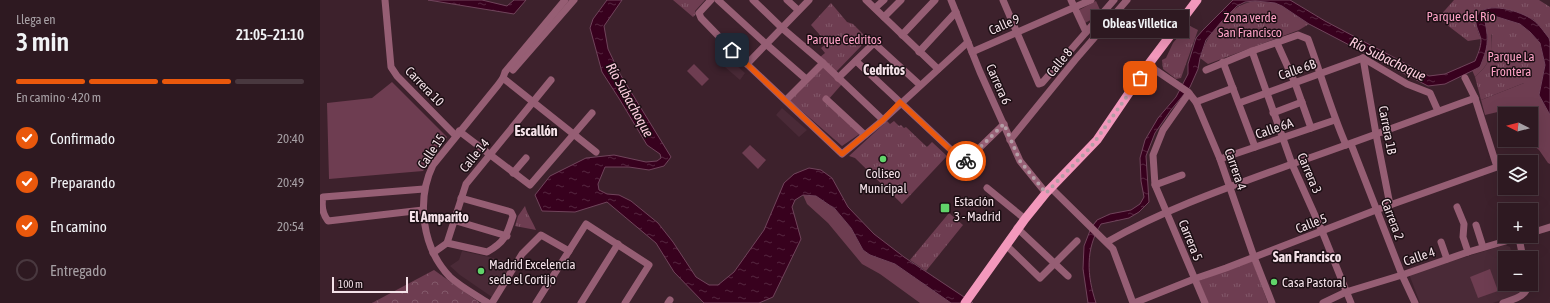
<!DOCTYPE html>
<html lang="es">
<head>
<meta charset="utf-8">
<style>
  body { margin:0; font-family:"Asap Condensed",sans-serif; background:#36222a; color:#f1f3f6; height:100vh; display:flex; flex-direction:column; font-size:15px; white-space:nowrap }
  * { box-sizing:border-box; margin:0 }
  p { font-size:13px; color:#a7a0a5 }
  .icon { flex:none; width:22px; height:22px; fill:none; stroke:currentColor; stroke-width:2; stroke-linecap:round; stroke-linejoin:round }
  .map { position:relative; flex:1; overflow:hidden }
  .details { display:flex; flex-direction:column; background:#2e1921; width:320px }
  .details>* { flex:none }
  .needle { width:26px; rotate:276deg }
  .controls { position:absolute; left:1178px; top:107px; display:grid; gap:8px }
  .controls a { display:grid; place-items:center; width:40px; height:40px; border-radius:0px; background:#2e1921; box-shadow:0 4px 16px #0002,0 0 0 1px #49383f; font-size:20px }
  .scale { position:absolute; left:12px; bottom:10px; width:76px; box-sizing:border-box; padding-left:4px; border:2px solid #f4e1e8; border-top:0; font-size:11px; line-height:14px; white-space:nowrap; color:#f4e1e8; -webkit-text-stroke:3px #1c0f14; paint-order:stroke }
  .pin { position:absolute; display:grid; place-items:center; width:34px; height:34px; color:#fff; margin:-17px; border-radius:8px; box-shadow:0 2px 6px #0006 }
  .courier { position:absolute; display:grid; place-items:center; width:40px; height:40px; margin:-20px; border:3px solid #ea580c; border-radius:50%; background:#fff; color:#222; box-shadow:0 1px 5px #0007 }
  .bubble { position:absolute; height:28px; border-radius:0px; background:#2e1921; box-shadow:0 4px 16px #0002,0 0 0 1px #49383f; font-size:13px; font-weight:600; line-height:28px; text-align:center }
  .overview em { font-style:normal; font-weight:600 }
  .overview div { display:flex; flex-direction:column-reverse }
  .overview { display:flex; align-items:center; justify-content:space-between; height:68px; padding:0 16px }
  h1 { font-size:26px; font-weight:600; line-height:30px }
  .bar { display:grid; grid-template-columns:repeat(4,1fr); gap:6px 4px; align-content:center; height:48px; padding:0 16px }
  .bar i { height:5px; border-radius:3px; background:#49383f }
  .bar .active { background:#ea580c }
  .bar p { grid-column:span 4 }
  ol { padding:0 16px; list-style:none }
  li { display:flex; align-items:center; gap:12px; height:44px }
  li p { margin-inline-start:auto }
  li .icon { padding:4px; border-radius:50%; background:#ea580c; color:#fff; stroke-width:4 }
  li:last-child { color:#a7a0a5 }
  li i { width:22px; height:22px; border:2px solid #49383f; border-radius:50% }
  main { display:flex; flex:1; min-height:0 }
  .map>svg:first-child { display:block }
</style>
</head>
<body>
<main>
<section class="details">
<div class="overview"><div><h1>3 min</h1><p>Llega en</p></div><em>21:05–21:10</em></div>
<div class="bar"><i class="active"></i><i class="active"></i><i class="active"></i><i></i><p>En camino · 420 m</p></div>
<ol>
<li><svg class="icon" aria-label="check" viewBox="0 0 24 24"><path d="M5 12l5 5 9-10"/></svg>Confirmado<p>20:40</p></li>
<li><svg class="icon" aria-label="check" viewBox="0 0 24 24"><path d="M5 12l5 5 9-10"/></svg>Preparando<p>20:49</p></li>
<li><svg class="icon" aria-label="check" viewBox="0 0 24 24"><path d="M5 12l5 5 9-10"/></svg>En camino<p>20:54</p></li>
<li><i></i>Entregado</li>
</ol>
</section>
<div class="map">
<svg width="1230" height="303" viewBox="0 0 1230 303">
  <defs>
    <pattern id="forest-crowns" width="20" height="18" patternUnits="userSpaceOnUse"><rect width="20" height="18" fill="#6e3d51"/><path d="M2 6a3 3 0 1 1 6 0M12 15a3 3 0 1 1 6 0" fill="none" stroke="#83596a"/></pattern>
    <pattern id="park-tufts" width="24" height="20" patternUnits="userSpaceOnUse"><rect width="24" height="20" fill="#6e3d51"/><path d="M3 7l-1-3M5 7V3M7 7l1-3M15 17l-1-3M17 17v-4M19 17l1-3" fill="none" stroke="#83596a"/></pattern>
    <pattern id="water-ripples" width="26" height="14" patternUnits="userSpaceOnUse"><rect width="26" height="14" fill="#38011e"/><path d="M2 4q2-2 4 0t4 0M15 11q2-2 4 0t4 0" fill="none" stroke="#55263f"/></pattern>
  </defs>
  <rect width="100%" height="100%" fill="#3d212c"/>
  <g fill="#4a2a37">
    <path d="M 404,54 L 425,73 L 420,80 L 398,61 Z"/>
    <path d="M 462,108 L 487,130 L 479,137 L 456,115 Z"/>
    <path d="M 1185,245 L 1190,247 L 1193,258 L 1185,258 L 1185,284 L 1199,284 L 1200,287 L 1198,294 L 1173,303 L 1100,303 L 1089,274 Z"/>
    <path d="M 142,251 L 187,261 L 190,266 L 172,297 L 140,275 L 130,266 L 139,260 Z"/>
  </g>
  <g fill="#6e3d51">
    <path d="M 776,1 L 782,14 L 765,23 L 759,10 Z"/>
    <path d="M 1174,16 L 1200,24 L 1210,32 L 1220,43 L 1225,65 L 1219,95 L 1230,115 L 1230,164 L 1228,163 L 1219,150 L 1207,140 L 1211,140 L 1211,114 L 1188,114 L 1186,110 L 1165,115 L 1161,100 L 1204,83 L 1171,34 C 1173,54 1170,64 1155,77 L 1152,70 L 1160,66 L 1168,38 L 1164,21 Z"/>
    <path d="M 374,64 L 389,79 L 382,86 L 367,71 Z"/>
    <path d="M 72,82 L 127,137 L 103,171 L 9,179 L 7,103 L 52,98 Z"/>
    <path d="M 430,145 L 446,160 L 438,169 L 422,153 Z"/>
    <path d="M 483,195 L 496,196 L 515,209 L 531,228 L 543,250 L 550,255 L 575,264 L 631,303 L 600,303 L 560,274 L 542,264 L 508,223 L 487,204 Z"/>
    <path d="M 1170,269 L 1178,291 L 1158,298 L 1150,277 Z"/>
  </g>
  <path fill="url(#forest-crowns)" d="M 114,270 L 160,303 L 52,303 Z"/>
  <g fill="url(#park-tufts)">
    <path d="M 353,0 L 385,0 L 375,11 L 376,14 L 373,17 Z"/>
    <path d="M 1134,0 L 1219,0 L 1230,7 L 1230,42 L 1223,31 L 1213,19 L 1161,10 C 1154,20 1156,28 1161,39 L 1148,41 L 1118,18 Z"/>
    <path d="M 935,1 L 955,3 L 962,6 L 989,24 L 979,30 L 888,64 L 880,58 C 887,33 908,5 935,1 Z"/>
    <path d="M 511,3 L 527,22 L 533,24 L 543,34 L 542,37 L 546,41 L 516,72 L 499,58 L 505,53 L 501,48 L 507,43 L 491,25 Z"/>
    <path d="M 1173,24 L 1186,25 L 1208,41 L 1212,51 L 1213,62 L 1211,73 L 1204,83 L 1161,100 L 1155,77 C 1177,58 1169,49 1173,24 Z"/>
    <path d="M 868,25 L 878,30 L 861,78 L 856,79 L 843,69 L 842,60 L 846,58 L 853,43 Z"/>
    <path d="M 503,65 L 522,84 L 508,100 L 541,133 L 522,146 L 468,99 Z"/>
    <path d="M 567,121 L 570,124 L 574,121 L 579,126 L 581,125 L 584,128 L 586,127 L 607,147 L 612,142 L 627,156 L 582,204 L 535,158 L 529,156 Z"/>
    <path d="M 205,206 C 207,214 213,222 216,230 L 195,226 L 198,216 Z"/>
    <path d="M 629,213 L 643,225 L 606,271 L 590,260 Z"/>
    <path d="M 932,260 L 948,303 L 888,303 L 879,281 Z"/>
  </g>
  <g fill="url(#water-ripples)" stroke="#70445b">
    <path d="M 108,0 L 162,0 L 187,6 L 194,0 L 206,0 L 194,14 Z"/>
    <path d="M 287,0 L 302,0 L 284,26 L 288,49 L 300,74 L 351,157 L 344,166 L 329,170 L 309,167 L 285,167 L 278,184 L 279,190 L 287,194 L 299,195 L 311,201 L 338,223 L 353,242 L 376,277 L 389,285 L 398,285 L 414,272 L 444,230 L 464,183 L 474,174 L 489,168 L 501,170 L 512,178 L 528,207 L 554,234 L 584,257 L 653,303 L 631,303 L 575,264 L 550,255 L 543,250 L 531,228 L 515,209 L 496,196 L 483,195 L 475,200 L 472,207 L 481,239 L 453,297 L 439,303 L 384,303 L 354,272 L 336,243 L 287,202 L 255,212 L 222,211 L 215,195 L 230,176 L 266,158 L 294,155 L 326,162 L 337,161 L 341,158 L 340,154 L 327,145 L 300,100 L 282,72 L 270,28 L 273,19 Z"/>
    <path d="M 913,0 L 970,0 L 1005,21 L 1109,76 L 1125,74 L 1155,61 C 1158,54 1161,47 1161,40 C 1160,32 1153,24 1157,16 C 1165,0 1201,11 1213,20 C 1219,24 1224,32 1229,38 L 1230,42 L 1230,115 L 1219,95 L 1225,65 L 1220,43 L 1210,32 L 1200,24 L 1174,16 L 1165,21 C 1169,42 1168,47 1160,67 L 1125,84 L 1108,86 L 989,24 L 962,6 L 955,3 L 946,2 L 935,1 L 925,2 L 917,6 L 902,21 L 886,40 L 880,58 L 878,69 L 870,87 L 851,110 L 835,133 L 826,156 L 829,202 L 819,212 L 809,218 L 781,224 C 765,249 767,276 776,303 L 768,303 L 763,269 L 764,246 L 771,228 L 777,220 L 790,214 L 811,210 L 820,204 L 824,197 L 821,181 L 820,158 L 825,140 L 838,118 L 856,97 L 868,74 L 868,64 L 876,38 L 883,30 Z"/>
  </g>
  <g fill="none" stroke-linecap="round" stroke-linejoin="round">
    <g stroke="#965e74" stroke-width="7">
      <path d="M 65,0 L 71,67 L 77,76 L 136,136"/>
      <path d="M 391,0 L 379,13 L 381,18 L 412,50 L 522,154 L 563,120 L 648,42"/>
      <path d="M 398,0 L 446,44 L 486,79"/>
      <path d="M 433,0 L 462,28 L 503,63 L 563,120"/>
      <path d="M 467,0 L 478,10"/>
      <path d="M 546,0 L 618,69"/>
      <path d="M 631,0 L 660,72 L 700,161 L 726,193"/>
      <path d="M 683,0 L 719,84 L 722,83 L 794,0"/>
      <path d="M 751,0 L 766,32"/>
      <path d="M 555,8 L 564,0"/>
      <path d="M 564,17 L 581,0"/>
      <path d="M 582,35 L 615,0"/>
      <path d="M 957,43 L 975,83 L 991,128"/>
      <path d="M 932,51 L 972,164 L 1002,231 L 1031,303"/>
      <path d="M 599,52 L 636,12"/>
      <path d="M 652,52 L 771,0"/>
      <path d="M 1043,58 L 1056,134 L 1070,205"/>
      <path d="M 1043,58 L 1087,84 L 1110,93 L 1118,111"/>
      <path d="M 536,61 L 643,161 L 646,161 L 684,124"/>
      <path d="M 903,62 L 935,147"/>
      <path d="M 427,64 L 489,0"/>
      <path d="M 828,65 L 868,92 L 876,102 L 900,159 L 934,257 L 952,303"/>
      <path d="M 193,70 L 254,0"/>
      <path d="M 886,70 L 932,51 L 978,35 L 988,39 C 1001,74 1011,111 1026,145"/>
      <path d="M 183,78 L 276,152"/>
      <path d="M 518,78 L 554,43 L 600,85"/>
      <path d="M 869,93 L 843,130 L 833,155 L 835,185 L 885,303"/>
      <path d="M 506,99 L 545,135"/>
      <path d="M 466,100 L 503,63"/>
      <path d="M 876,102 L 913,88"/>
      <path d="M 919,103 L 1043,58"/>
      <path d="M 953,113 L 982,102"/>
      <path d="M 139,131 L 210,185 L 272,113"/>
      <path d="M 690,140 L 755,60 L 807,0"/>
      <path d="M 1031,144 L 1082,275 L 1095,303"/>
      <path d="M 900,159 L 1015,120"/>
      <path d="M 193,173 L 206,158"/>
      <path d="M 835,185 L 862,175"/>
      <path d="M 667,188 L 705,219"/>
      <path d="M 731,188 L 793,249 L 813,303"/>
      <path d="M 1137,207 L 1144,224 L 1143,237 L 1148,252"/>
      <path d="M 103,210 L 8,221 C 2,213 1,206 3,197 L 104,189"/>
      <path d="M 133,220 L 187,236"/>
      <path d="M 1156,225 L 1163,247"/>
      <path d="M 697,228 L 748,276"/>
      <path d="M 1211,233 L 1230,227"/>
      <path d="M 1199,238 L 1203,258"/>
      <path d="M 787,242 C 845,209 909,187 972,164 C 1033,143 1094,120 1155,98"/>
      <path d="M 1121,242 L 1127,259"/>
      <path d="M 127,243 L 167,252 C 185,242 187,235 193,216 L 191,212 L 141,198"/>
      <path d="M 686,245 L 720,278 L 757,241"/>
      <path d="M 113,253 L 127,243 L 146,184 L 231,80"/>
      <path d="M 168,303 C 156,295 141,287 130,277 C 102,248 96,200 113,165 L 178,85 L 183,78 L 185,72 L 245,0"/>
      <path d="M 172,303 L 202,254 L 221,235 L 249,251"/>
      <path d="M 216,303 L 266,224 L 329,265 L 305,303"/>
      <path d="M 261,303 L 298,244"/>
      <path d="M 348,303 L 350,300"/>
      <path d="M 814,303 L 874,279 L 906,268 L 1056,210 L 1177,167 L 1155,98 L 1145,78"/>
      <path d="M 1003,303 L 1026,292 L 1082,275 L 1148,252 L 1203,236"/>
      <path d="M 1183,303 C 1193,299 1207,297 1208,284"/>
    </g>
    <path stroke="#f398bc" stroke-width="9" d="M 645,303 L 705,219 L 726,193 L 777,140 L 828,65 L 877,0"/>
  </g>
  <g fill="none" stroke-linecap="round" stroke-linejoin="round">
    <path stroke="#b49ea6" stroke-width="4" stroke-dasharray="0 7.2" d="M 646,161 L 684,124 L 700,161 L 726,193 L 771,147 L 820,78"/>
    <path stroke="#ea580c" stroke-width="5" d="M 412,50 L 522,154 L 563,120 L 580,102 L 639,158 L 643,161 L 646,161"/>
  </g>
  <g fill="#61d46a" stroke="#1c0f14" stroke-width="1.5">
    <circle cx="563" cy="159" r="4"/>
    <rect x="620" y="203" width="10" height="10" rx="2"/>
    <circle cx="161" cy="271" r="4"/>
    <circle cx="954" cy="282" r="4"/>
  </g>
  <g text-anchor="middle" stroke-width="3" stroke-linejoin="round" paint-order="stroke">
    <g font-size="13" fill="#fda2c6" stroke="#1c0f14">
      <text x="1141" y="21">Parque del Río</text>
      <text x="930" y="22">Zona verde<tspan x="930" dy="15">San Francisco</tspan></text>
      <text x="524" y="44">Parque Cedritos</text>
      <text x="1191" y="61">Parque La<tspan x="1191" dy="15">Frontera</tspan></text>
    </g>
    <g font-size="13" fill="#f4e1e8" stroke="#1c0f14">
      <text transform="translate(684 24) rotate(-24)" y="5">Calle 9</text>
      <text transform="translate(739 62) rotate(-50)" y="5">Calle 8</text>
      <text transform="translate(977 69) rotate(-19)" y="5">Calle 6B</text>
      <text transform="translate(679 84) rotate(66)" y="5">Carrera 6</text>
      <text transform="translate(105 86) rotate(46)" y="5">Carrera 10</text>
      <text transform="translate(954 128) rotate(-19)" y="5">Calle 6A</text>
      <text transform="translate(1068 130) rotate(79)" y="5">Carrera 1B</text>
      <text transform="translate(111 151) rotate(-56)" y="5">Calle 15</text>
      <text transform="translate(154 155) rotate(-51)" y="5">Calle 14</text>
      <text transform="translate(916 169) rotate(71)" y="5">Carrera 4</text>
      <text transform="translate(990 173) rotate(67)" y="5">Carrera 3</text>
      <text transform="translate(1073 219) rotate(69)" y="5">Carrera 2</text>
      <text transform="translate(991 223) rotate(-21)" y="5">Calle 5</text>
      <text transform="translate(871 240) rotate(68)" y="5">Carrera 5</text>
      <text transform="translate(1099 256) rotate(-19)" y="5">Calle 4</text>
    </g>
    <g font-size="13" fill="#f4e1e8" stroke="#1c0f14" text-anchor="start">
      <text x="563" y="178" text-anchor="middle">Coliseo<tspan x="563" dy="15">Municipal</tspan></text>
      <text x="634" y="206">Estación<tspan x="634" dy="15">3 - Madrid</tspan></text>
      <text x="169" y="269">Madrid Excelencia<tspan x="169" dy="15">sede el Cortijo</tspan></text>
      <text x="962" y="287">Casa Pastoral</text>
    </g>
    <g font-size="14" font-style="italic" fill="#fecedf" stroke="#1c0f14">
      <text transform="translate(1068 59) rotate(26)" y="5">Río Subachoque</text>
      <text transform="translate(310 100) rotate(61)" y="5">Río Subachoque</text>
    </g>
    <g font-size="14" font-weight="bold" fill="#f4e1e8" stroke="#1c0f14">
      <text x="564" y="75">Cedritos</text>
      <text x="216" y="136">Escallón</text>
      <text x="119" y="222">El Amparito</text>
      <text x="987" y="262">San Francisco</text>
    </g>
  </g>
</svg>
<div class="controls">
<a><svg class="needle" viewBox="-14 -14 28 28"><path d="M0-13l5 13h-10z" fill="#e53935"/><path d="M0 13l5-13h-10z" fill="#a7a0a5"/></svg></a>
<a><svg class="icon" aria-label="layers" viewBox="0 0 24 24"><path d="M12 4l9 5-9 5-9-5zM3 14l9 5 9-5"/></svg></a>
<a>+</a>
<a>−</a>
</div>
<div class="scale">100 m</div>
<div class="pin" style="left:820px;top:78px;background:#ea580c"><svg class="icon" aria-label="bag" viewBox="0 0 24 24"><path d="M5 8h14l-1 12H6zM9 8a3 3 0 0 1 6 0"/></svg></div>
<div class="pin" style="left:412px;top:50px;background:#1f2937"><svg class="icon" aria-label="home" viewBox="0 0 24 24"><path d="M3 11l9-7 9 7M6 9v11h12V9"/></svg></div>
<div class="courier" style="left:646px;top:161px"><svg class="icon" aria-label="bike" viewBox="0 0 24 24"><circle cx="6" cy="16" r="4"/><circle cx="18" cy="16" r="4"/><path d="M6 16l4-8h5l3 8M10 8l3 8H6M13 5h3"/></svg></div>
<div class="bubble" style="left:771px;top:10px;width:98px">Obleas Villetica</div>
</div>
</main>
</body>
</html>
